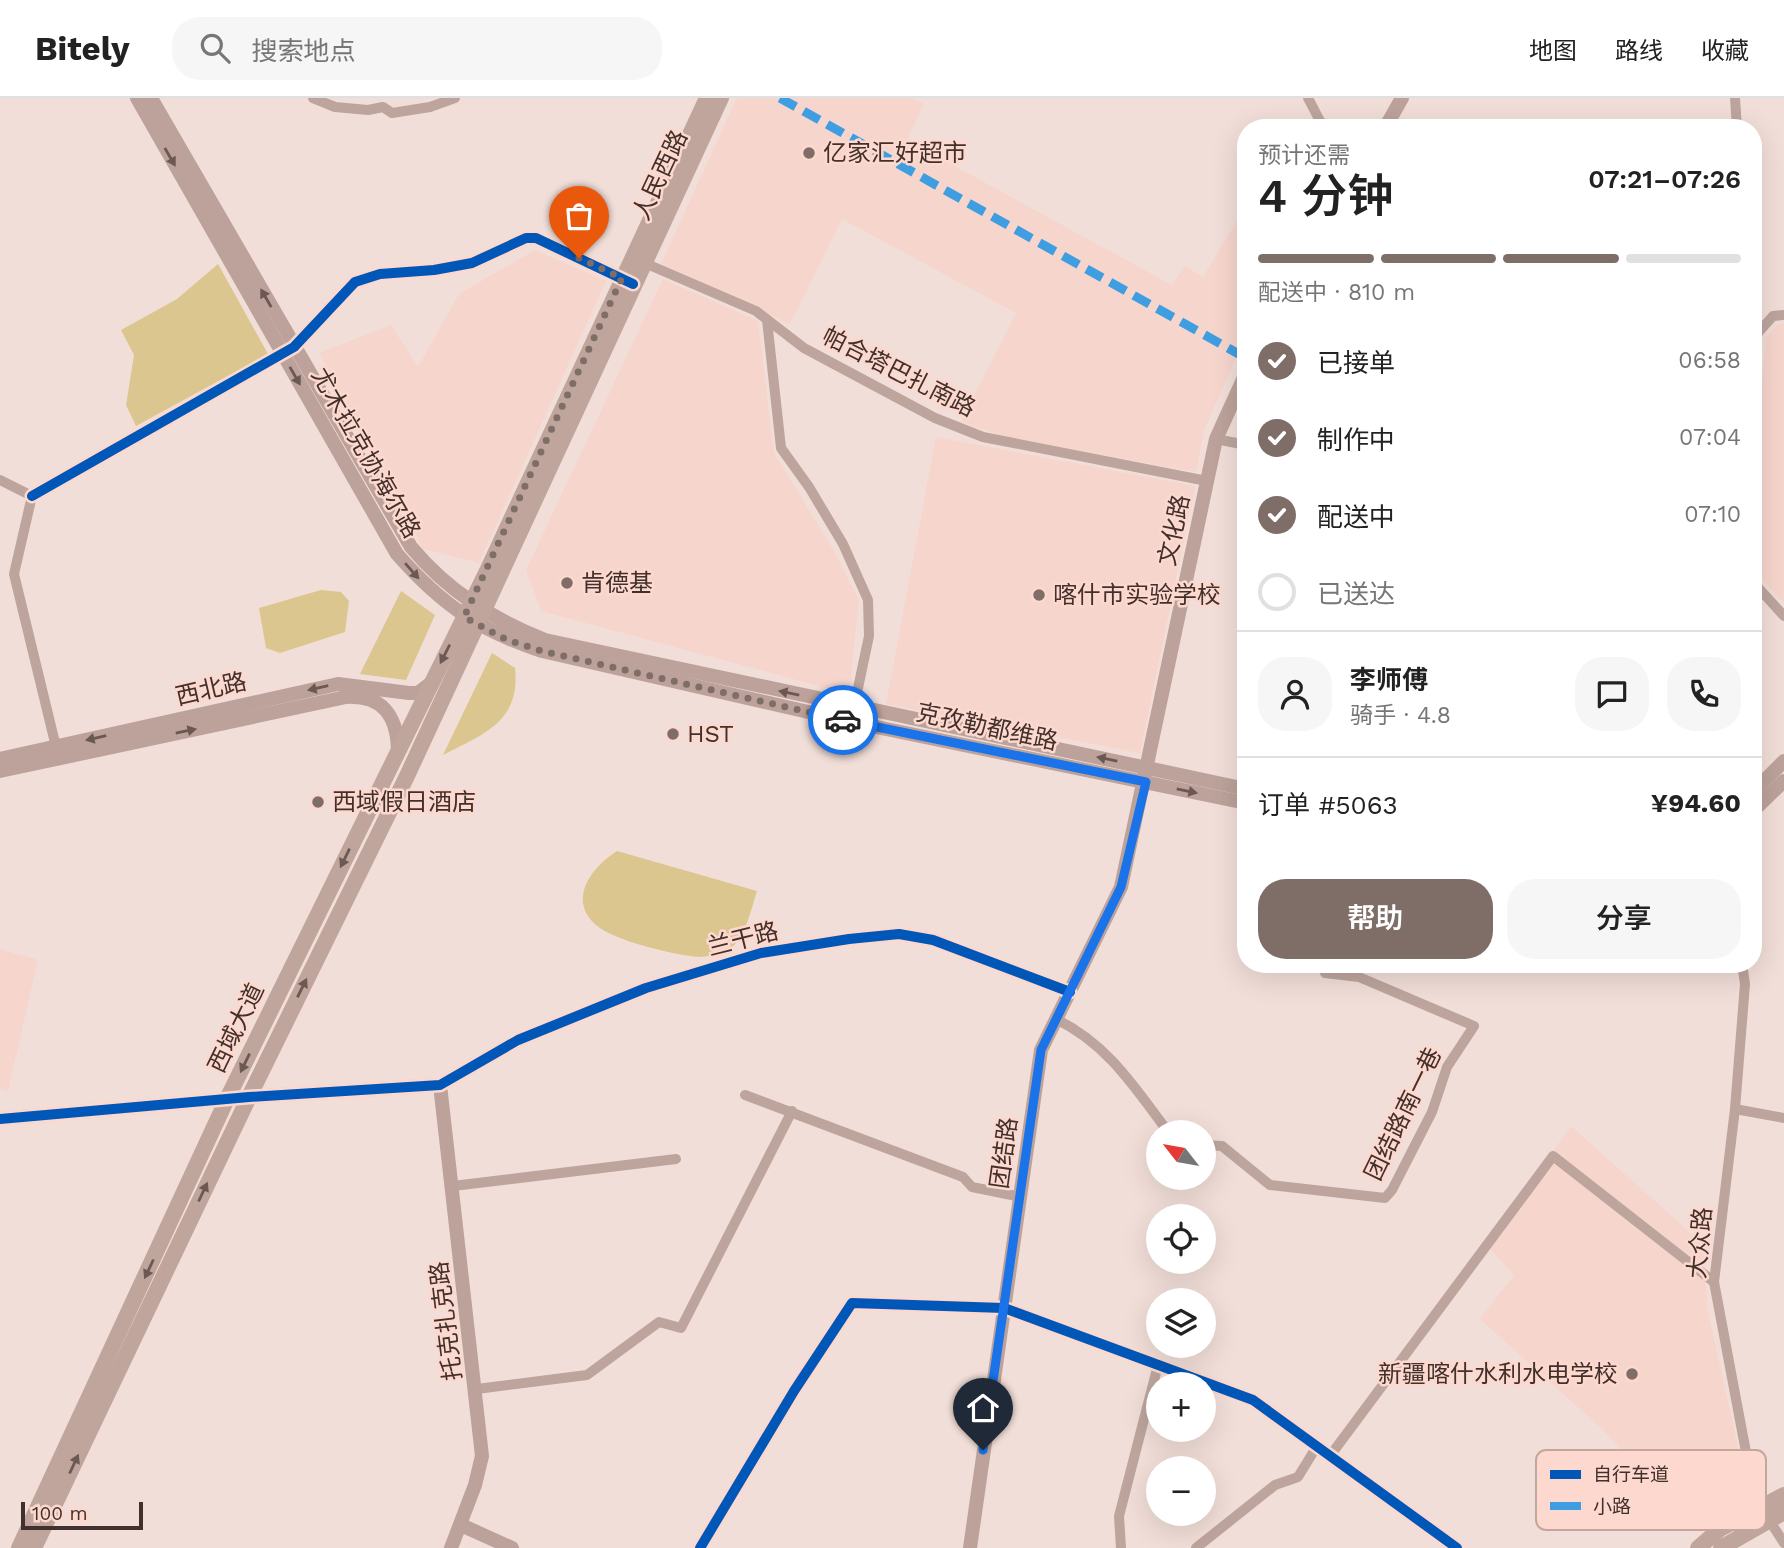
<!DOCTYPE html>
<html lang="zh">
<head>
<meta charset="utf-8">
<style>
  body { margin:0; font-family:"Work Sans","Noto Sans SC",sans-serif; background:#f6f6f6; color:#222; height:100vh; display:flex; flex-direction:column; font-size:26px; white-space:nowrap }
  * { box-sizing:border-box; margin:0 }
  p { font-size:23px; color:#767676 }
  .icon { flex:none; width:38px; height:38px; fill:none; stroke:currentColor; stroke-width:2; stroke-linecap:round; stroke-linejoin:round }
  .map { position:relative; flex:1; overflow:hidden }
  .panel { position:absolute; left:1237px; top:21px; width:525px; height:854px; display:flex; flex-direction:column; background:#fff; border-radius:28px; box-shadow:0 7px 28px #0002 }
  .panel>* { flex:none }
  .needle { width:46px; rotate:301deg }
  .controls { position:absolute; left:1146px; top:1022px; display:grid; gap:14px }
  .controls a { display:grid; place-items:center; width:70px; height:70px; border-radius:50%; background:#fff; box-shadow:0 7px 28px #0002; font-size:35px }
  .scale { position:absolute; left:21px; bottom:18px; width:122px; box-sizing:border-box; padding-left:7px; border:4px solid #41302b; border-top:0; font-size:19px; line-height:24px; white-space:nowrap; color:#41302b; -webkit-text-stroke:5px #fcd8ce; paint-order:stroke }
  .pin { position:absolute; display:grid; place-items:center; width:60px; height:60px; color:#fff; margin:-72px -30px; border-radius:50% 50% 50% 0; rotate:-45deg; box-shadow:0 0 7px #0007 }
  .pin .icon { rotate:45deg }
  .courier { position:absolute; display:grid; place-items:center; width:70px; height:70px; margin:-35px; border:5px solid #1a73e8; border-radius:50%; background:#fff; color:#222; box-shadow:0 2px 9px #0007 }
  .head em { font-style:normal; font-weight:600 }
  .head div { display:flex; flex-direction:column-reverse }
  .head { display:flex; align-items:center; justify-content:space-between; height:119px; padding:0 21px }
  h1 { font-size:46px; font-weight:600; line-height:52px }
  .bar { display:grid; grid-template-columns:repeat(4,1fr); gap:10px 7px; align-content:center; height:84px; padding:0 21px }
  .bar i { height:9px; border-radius:5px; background:#e0e0e0 }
  .bar .on { background:#7f6d68 }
  .bar p { grid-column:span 4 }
  .line { display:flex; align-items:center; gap:18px; padding:0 21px; border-top:2px solid #e0e0e0 }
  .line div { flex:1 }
  .round { display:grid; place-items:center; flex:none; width:74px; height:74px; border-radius:28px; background:#f6f6f6 }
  ol { padding:0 21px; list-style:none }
  li { display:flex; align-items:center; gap:21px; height:77px }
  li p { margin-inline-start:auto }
  li .icon { padding:7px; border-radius:50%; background:#7f6d68; color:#fff; stroke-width:4 }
  li:last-child { color:#767676 }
  li i { width:38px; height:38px; border:4px solid #e0e0e0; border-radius:50% }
  .button { display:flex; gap:14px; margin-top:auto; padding:14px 21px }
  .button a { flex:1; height:80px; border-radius:28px; background:#7f6d68; color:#fff; font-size:28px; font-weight:600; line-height:80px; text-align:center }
  .button a+a { background:#f6f6f6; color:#222 }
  header { display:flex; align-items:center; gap:42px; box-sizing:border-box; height:98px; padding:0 35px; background:#fff; border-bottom:2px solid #e0e0e0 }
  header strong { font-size:33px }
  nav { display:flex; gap:38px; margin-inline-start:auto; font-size:24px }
  .search { width:490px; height:63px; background:#f6f6f6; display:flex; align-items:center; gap:18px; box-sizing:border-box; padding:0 24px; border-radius:28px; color:#767676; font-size:26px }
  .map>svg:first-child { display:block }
</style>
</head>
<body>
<header>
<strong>Bitely</strong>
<div class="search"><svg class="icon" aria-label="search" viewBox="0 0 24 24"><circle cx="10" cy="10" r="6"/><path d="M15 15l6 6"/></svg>搜索地点</div>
<nav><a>地图</a><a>路线</a><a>收藏</a></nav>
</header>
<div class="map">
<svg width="1784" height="1450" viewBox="0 0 1784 1450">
  <rect width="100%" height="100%" fill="#f2ded8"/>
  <g fill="#f6d5cc">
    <path d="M 737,0 L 912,0 L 924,6 L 907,42 L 1172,187 L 1185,168 L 1203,179 L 1246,108 L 1246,238 L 1204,332 L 1196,374 L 1008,340 L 961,324 L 1016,215 L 842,121 L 790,226 L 661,166 Z"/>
    <path d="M 535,152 L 606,183 L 479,465 L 423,451 L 319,255 L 391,227 L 418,269 L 459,196 Z"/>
    <path d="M 663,181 L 758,223 L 774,355 L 834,453 L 859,502 L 849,596 L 541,513 L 526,472 Z"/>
    <path d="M 1784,225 L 1784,505 L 1754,473 L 1754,371 L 1766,240 L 1777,227 Z"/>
    <path d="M 936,339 L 1195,388 L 1140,655 L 886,606 Z"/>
    <path d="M 0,851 L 38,862 L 8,993 L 0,991 Z"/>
    <path d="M 1571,1028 L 1704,1147 L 1707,1209 L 1740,1358 L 1734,1383 L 1687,1420 L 1603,1332 L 1480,1221 L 1514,1177 L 1486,1146 Z"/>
  </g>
  <g fill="#dbc68f">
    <path d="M 218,166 L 268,256 L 136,328 L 126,307 L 134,257 L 121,232 L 177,201 Z"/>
    <path d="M 321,492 L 341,494 L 349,503 L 345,534 L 280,555 L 266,550 L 259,510 Z"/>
    <path d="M 401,493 L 435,517 L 406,582 L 360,576 Z"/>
    <path d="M 492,555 L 515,570 C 521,624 483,636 443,657 Z"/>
    <path d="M 617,753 L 757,793 C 751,811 746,839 730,851 C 723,855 707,859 699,859 C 675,857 614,843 596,827 C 567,801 592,769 617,753 Z"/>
  </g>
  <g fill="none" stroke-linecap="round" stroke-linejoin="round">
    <g stroke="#bda59d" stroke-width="10">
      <path d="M 313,0 L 335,9 L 368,12 L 383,9 L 392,15 L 430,9 L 455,0"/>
      <path d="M 1308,0 L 1320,23 L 1328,30"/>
      <path d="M 1735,0 L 1737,30"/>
      <path d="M 640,163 L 756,213 L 804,250 L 935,320 L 983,339 L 1207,383"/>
      <path d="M 767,222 L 781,350 L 809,389 L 843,446 L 868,502 L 869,538 L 854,609"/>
      <path d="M 1754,234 L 1756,237 L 1754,281"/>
      <path d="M 1756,237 L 1773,218 L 1784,217"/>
      <path d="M 1216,341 L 1246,347"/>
      <path d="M 0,382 L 32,398 L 14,476 L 57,653"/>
      <path d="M 32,398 L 294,249 L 355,184 L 380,176 L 434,172 L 472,165 L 526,140 L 536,140 L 626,183"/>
      <path d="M 1754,485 L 1784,518"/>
      <path d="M 1742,866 L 1745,886 L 1735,1011 L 1714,1184 L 1752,1386 L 1760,1408 L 1784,1445"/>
      <path d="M 1056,921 C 1107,946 1133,987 1166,1031 L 1173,1034"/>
      <path d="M 440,987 L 518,942 L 646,890 L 761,855 L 849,841 L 899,836 L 933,842 L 1070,894"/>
      <path d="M 745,997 L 963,1079 L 972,1089 L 1021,1099"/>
      <path d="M 1735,1011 L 1784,1020"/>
      <path d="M 1204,1047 L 1222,1048 L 1270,1087 L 1385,1100 L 1392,1092 L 1432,1014 L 1447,969 L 1474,928 L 1359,879 L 1325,875 L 1327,866"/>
      <path d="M 453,1088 L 676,1061"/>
      <path d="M 477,1291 L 587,1277 L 659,1224 L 681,1230 L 792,1013"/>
      <path d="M 1330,1358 L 1553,1058 L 1714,1184"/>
      <path d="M 700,1450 L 794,1293 L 852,1205 L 1004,1210 L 1253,1302 L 1457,1450"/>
      <path d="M 1121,1450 L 1119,1418 L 1158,1267"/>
      <path d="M 1196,1450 L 1275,1387 L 1298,1379 L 1317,1348"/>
    </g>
    <g stroke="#bca29a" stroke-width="14">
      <path d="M 137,0 L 397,456 C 441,506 478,532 542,553 L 852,624 L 1246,705"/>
      <path d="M 151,0 L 411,449 C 448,493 492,521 545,542 L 1246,691"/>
      <path d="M 1385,30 L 1402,0"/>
      <path d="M 0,661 L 338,586 L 409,595 L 418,595 L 431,585"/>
      <path d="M 0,673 L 346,599 C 382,597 397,617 398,652"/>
      <path d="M 1754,693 L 1784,663"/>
      <path d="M 1754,712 L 1784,683"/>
      <path d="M 0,1021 L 249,999 L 440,987 L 482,1358 L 475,1387 L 451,1450"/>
      <path d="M 461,1427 L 512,1450"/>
      <path d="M 970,1450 L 1041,952 L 1121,789 L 1216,341 L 1246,275"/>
    </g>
    <g stroke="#bfa59c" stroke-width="16">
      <path d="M 19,1450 L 227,1001 L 487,473 L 707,0"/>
      <path d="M 34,1450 L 249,999 L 407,678 L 721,0"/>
      <path d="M 1698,1450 L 1720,1431 L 1784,1397"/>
      <path d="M 1721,1450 L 1784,1414"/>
    </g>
    <path stroke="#3f9de1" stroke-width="9" stroke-dasharray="18 9" stroke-linecap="butt" d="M 780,0 L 1246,260"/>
    <g stroke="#fcd8ce" stroke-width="15">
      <g id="cycleway">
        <path d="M 32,398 L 294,249 L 355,184 L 380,176 L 434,172 L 472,165 L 526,140 L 536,140 L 633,186"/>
        <path d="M 0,1021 L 249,999 L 440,987 L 518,942 L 646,890 L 761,855 L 849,841 L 899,836 L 933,842 L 1070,894"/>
        <path d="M 700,1450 L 794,1293 L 852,1205 L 1004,1210 L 1253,1302 L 1457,1450"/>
      </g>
    </g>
    <use href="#cycleway" stroke="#0057b8" stroke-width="10"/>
  </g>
  <defs><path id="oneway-solid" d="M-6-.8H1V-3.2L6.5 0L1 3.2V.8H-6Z" transform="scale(1.75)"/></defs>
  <g fill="#6c5852">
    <use href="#oneway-solid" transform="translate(170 59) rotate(60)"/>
    <use href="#oneway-solid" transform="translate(266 200) rotate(-120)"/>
    <use href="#oneway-solid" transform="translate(295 278) rotate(60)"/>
    <use href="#oneway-solid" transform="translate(412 473) rotate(49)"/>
    <use href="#oneway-solid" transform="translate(318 590) rotate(167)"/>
    <use href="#oneway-solid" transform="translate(789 595) rotate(-168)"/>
    <use href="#oneway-solid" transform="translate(186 633) rotate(-12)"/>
    <use href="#oneway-solid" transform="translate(96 640) rotate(167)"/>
    <use href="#oneway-solid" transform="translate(1107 661) rotate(-168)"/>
    <use href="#oneway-solid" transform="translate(1187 693) rotate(12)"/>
  </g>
  <g fill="#6d5953">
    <use href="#oneway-solid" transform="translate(445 556) rotate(117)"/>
    <use href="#oneway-solid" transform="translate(345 760) rotate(116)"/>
    <use href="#oneway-solid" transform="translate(302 890) rotate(-64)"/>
    <use href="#oneway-solid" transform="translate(245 965) rotate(116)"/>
    <use href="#oneway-solid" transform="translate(203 1094) rotate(-65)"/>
    <use href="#oneway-solid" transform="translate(149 1171) rotate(115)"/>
    <use href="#oneway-solid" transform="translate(74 1366) rotate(-65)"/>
  </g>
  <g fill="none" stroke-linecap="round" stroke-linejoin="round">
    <path stroke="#7f6d68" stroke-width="7" stroke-dasharray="0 12.6" d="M 579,160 L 622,180 L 464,519 L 507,542 L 542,553 L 843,622"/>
    <path stroke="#1a73e8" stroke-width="9" d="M 843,622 L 1146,684 L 1121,789 L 1041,952 L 983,1352"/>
  </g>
  <g fill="#7f6d68" stroke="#fcd8ce" stroke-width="2.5">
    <circle cx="809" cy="55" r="7"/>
    <circle cx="567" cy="485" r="7"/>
    <circle cx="1039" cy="497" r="7"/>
    <circle cx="673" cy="636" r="7"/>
    <circle cx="318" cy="704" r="7"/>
    <circle cx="1632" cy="1276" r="7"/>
  </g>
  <g text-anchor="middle" stroke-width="5" stroke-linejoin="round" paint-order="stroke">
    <g font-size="24" fill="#41302b" stroke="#fcd8ce" text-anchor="start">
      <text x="823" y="63">亿家汇好超市</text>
      <text x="581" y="493">肯德基</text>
      <text x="1053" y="505">喀什市实验学校</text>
      <text x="687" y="644">HST</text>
      <text x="332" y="712">西域假日酒店</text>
      <text x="1618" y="1284" text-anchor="end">新疆喀什水利水电学校</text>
    </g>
    <g font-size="24" fill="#41302b" stroke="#fcd8ce">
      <text transform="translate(660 77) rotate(-65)" y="8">人民西路</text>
      <text transform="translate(899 274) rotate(27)" y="8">帕合塔巴扎南路</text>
      <text transform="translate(366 355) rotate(60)" y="8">尤木拉克协海尔路</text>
      <text transform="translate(1174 432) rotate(-78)" y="8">文化路</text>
      <text transform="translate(211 591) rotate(-13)" y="8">西北路</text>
      <text transform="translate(987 629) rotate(12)" y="8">克孜勒都维路</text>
      <text transform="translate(743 841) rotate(-14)" y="8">兰干路</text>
      <text transform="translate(236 930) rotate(-64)" y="8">西域大道</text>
      <text transform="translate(1403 1016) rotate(-64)" y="8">团结路南一巷</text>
      <text transform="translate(1004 1055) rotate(-82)" y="8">团结路</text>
      <text transform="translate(1700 1145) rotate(-85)" y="8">大众路</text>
      <text transform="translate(446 1223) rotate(-97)" y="8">托克扎克路</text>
    </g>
  </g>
  <rect x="1536" y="1352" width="230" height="80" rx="10" fill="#fcd8ce" stroke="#c4a69d" stroke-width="2"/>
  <rect x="1550" y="1372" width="31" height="9" fill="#0057b8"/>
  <rect x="1550" y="1404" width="31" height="8" fill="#3f9de1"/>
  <g font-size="19" fill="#41302b">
    <text x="1593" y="1383">自行车道</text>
    <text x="1593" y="1415">小路</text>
  </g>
</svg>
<div class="controls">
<a><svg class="needle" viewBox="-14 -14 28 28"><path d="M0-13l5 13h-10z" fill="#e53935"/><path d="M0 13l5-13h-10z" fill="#767676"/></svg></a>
<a><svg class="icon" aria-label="locate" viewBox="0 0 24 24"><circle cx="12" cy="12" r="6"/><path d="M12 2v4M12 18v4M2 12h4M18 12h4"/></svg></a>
<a><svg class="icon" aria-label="layers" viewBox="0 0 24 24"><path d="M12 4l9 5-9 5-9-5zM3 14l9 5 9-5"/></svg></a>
<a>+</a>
<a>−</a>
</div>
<div class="scale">100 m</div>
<div class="pin" style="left:579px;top:160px;background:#ea580c"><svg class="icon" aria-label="bag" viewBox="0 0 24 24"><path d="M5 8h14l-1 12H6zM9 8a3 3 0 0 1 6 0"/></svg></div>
<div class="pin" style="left:983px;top:1352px;background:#1f2937"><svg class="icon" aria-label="home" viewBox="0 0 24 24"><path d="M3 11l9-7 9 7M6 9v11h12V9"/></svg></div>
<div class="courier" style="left:843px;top:622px"><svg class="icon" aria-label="car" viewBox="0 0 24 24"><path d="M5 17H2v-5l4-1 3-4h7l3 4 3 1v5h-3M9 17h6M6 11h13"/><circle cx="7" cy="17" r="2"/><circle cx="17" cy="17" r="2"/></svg></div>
<section class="panel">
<div class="head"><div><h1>4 分钟</h1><p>预计还需</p></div><em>07:21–07:26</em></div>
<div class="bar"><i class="on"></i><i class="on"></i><i class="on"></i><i></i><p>配送中 · 810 m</p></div>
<ol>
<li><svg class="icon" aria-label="check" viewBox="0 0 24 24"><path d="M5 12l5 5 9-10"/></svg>已接单<p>06:58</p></li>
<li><svg class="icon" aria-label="check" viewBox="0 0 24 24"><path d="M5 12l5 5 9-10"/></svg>制作中<p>07:04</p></li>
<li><svg class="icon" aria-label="check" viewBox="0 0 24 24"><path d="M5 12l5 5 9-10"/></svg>配送中<p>07:10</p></li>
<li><i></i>已送达</li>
</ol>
<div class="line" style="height:126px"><a class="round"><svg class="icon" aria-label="person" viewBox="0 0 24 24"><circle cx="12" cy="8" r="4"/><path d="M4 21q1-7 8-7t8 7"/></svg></a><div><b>李师傅</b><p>骑手 · 4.8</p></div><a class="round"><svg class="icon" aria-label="chat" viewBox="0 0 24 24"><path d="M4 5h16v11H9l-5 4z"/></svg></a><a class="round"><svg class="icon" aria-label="phone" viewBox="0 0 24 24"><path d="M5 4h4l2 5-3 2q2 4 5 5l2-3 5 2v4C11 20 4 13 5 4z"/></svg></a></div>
<div class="line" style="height:91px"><div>订单 #5063</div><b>¥94.60</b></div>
<div class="button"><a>帮助</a><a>分享</a></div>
</section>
</div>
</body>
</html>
